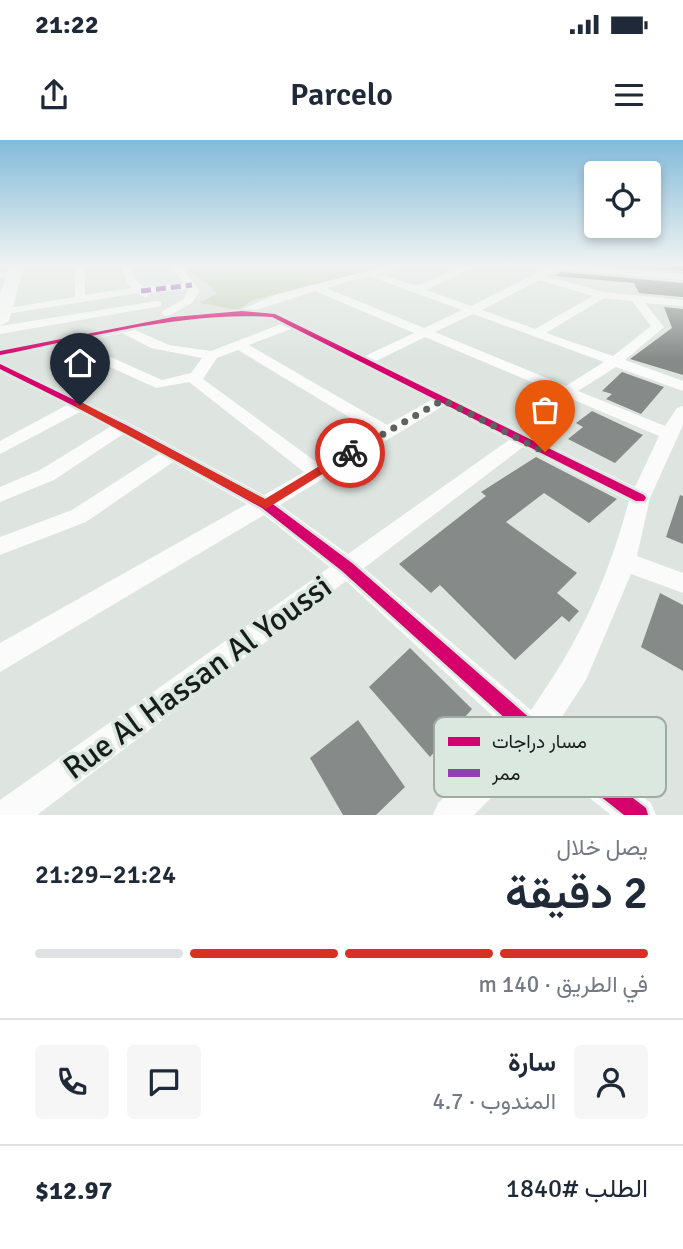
<!DOCTYPE html>
<html lang="ar">
<head>
<meta charset="utf-8">
<style>
  body { margin:0; font-family:Signika,Vazirmatn,sans-serif; background:#f6f6f7; color:#1f2937; direction:rtl; height:100vh; display:flex; flex-direction:column; font-size:26px; white-space:nowrap }
  * { box-sizing:border-box; margin:0 }
  p { font-size:23px; color:#747a83 }
  .icon { flex:none; width:38px; height:38px; fill:none; stroke:currentColor; stroke-width:2; stroke-linecap:round; stroke-linejoin:round }
  .map { position:relative; height:675px; overflow:hidden; direction:ltr }
  .drawer { display:flex; flex-direction:column; background:#fff; flex:1 }
  .drawer>* { flex:none }
  .buttons { position:absolute; left:584px; top:21px; display:grid; gap:14px }
  .buttons a { display:grid; place-items:center; width:77px; height:77px; border-radius:7px; background:#fff; box-shadow:0 4px 10px #0003; font-size:35px }
  .pin { position:absolute; display:grid; place-items:center; width:60px; height:60px; color:#fff; margin:-72px -30px; border-radius:50% 50% 50% 0; rotate:-45deg; box-shadow:0 0 7px #0007 }
  .pin .icon { rotate:45deg }
  .courier { position:absolute; display:grid; place-items:center; width:70px; height:70px; margin:-35px; border:5px solid #d93025; border-radius:50%; background:#fff; color:#222; box-shadow:0 2px 9px #0007 }
  .headline em { font-style:normal; font-weight:600 }
  .headline div { display:flex; flex-direction:column-reverse }
  .headline { display:flex; align-items:center; justify-content:space-between; height:119px; padding:0 35px }
  h1 { font-size:46px; font-weight:600; line-height:52px }
  .bar { display:grid; grid-template-columns:repeat(4,1fr); gap:10px 7px; align-content:center; height:84px; padding:0 35px }
  .bar i { height:9px; border-radius:5px; background:#e0e1e3 }
  .bar .selected { background:#d93025 }
  .bar p { grid-column:span 4 }
  .line { display:flex; align-items:center; gap:18px; padding:0 35px; border-top:2px solid #e0e1e3 }
  .line div { flex:1 }
  .round { display:grid; place-items:center; flex:none; width:74px; height:74px; border-radius:7px; background:#f6f6f7 }
  .status { display:flex; justify-content:space-between; align-items:center; height:49px; padding:0 35px; background:#fff; direction:ltr }
  .status svg { height:19px; fill:currentColor }
  header { display:flex; justify-content:space-between; align-items:center; height:91px; padding:0 35px; background:#fff; font-size:32px; font-weight:600 }
  .map>svg:first-child { display:block }
</style>
</head>
<body>
<div class="status"><b>21:22</b><svg viewBox="0 0 49 12"><path d="M0 12V9h3v3zM5 12V6h3v6zM10 12V3h3v9zM15 12V0h3v12zM26 1h20v11H26zM47 4h2v5h-2z"/></svg></div>
<header><svg class="icon" aria-label="menu" viewBox="0 0 24 24"><path d="M4 6h16M4 12h16M4 18h16"/></svg>Parcelo<svg class="icon" aria-label="share" viewBox="0 0 24 24"><path d="M12 15V3M7 8l5-5 5 5M5 13v7h14v-7"/></svg></header>
<div class="map">
<svg width="683" height="675" viewBox="0 0 683 675">
  <rect width="100%" height="100%" fill="#dee5e0"/>
  <path fill="#c7d1b7" d="M 185,125 L 246,125 L 260,129 L 249,125 L 390,125 L 253,160 L 238,170 L 200,163 L 216,154 C 209,139 192,138 185,125 Z"/>
  <g fill="#868b89">
    <path d="M 581,125 L 670,125 L 683,126 L 683,131 Z"/>
    <path d="M 561,132 L 683,143 L 683,157 L 639,153 L 634,143 L 555,136 Z"/>
    <path d="M 664,167 L 683,169 L 683,235 L 630,219 L 672,188 Z"/>
    <path d="M 622,232 L 664,247 L 641,274 L 606,259 L 612,254 L 602,251 Z"/>
    <path d="M 592,271 L 643,295 L 615,323 L 568,299 L 583,287 L 576,283 Z"/>
    <path d="M 536,317 L 617,359 L 589,383 L 544,353 L 506,382 L 577,433 L 557,453 L 579,471 L 569,482 L 562,476 L 515,520 L 440,445 L 431,453 L 399,424 L 486,356 L 481,352 Z"/>
    <path d="M 680,355 L 683,356 L 683,404 L 666,397 Z"/>
    <path d="M 660,453 L 683,465 L 683,531 L 641,507 Z"/>
    <path d="M 410,508 L 472,569 L 430,617 L 369,547 Z"/>
    <path d="M 358,580 L 405,647 L 376,675 L 343,675 L 310,618 Z"/>
  </g>
  <g fill="none" stroke-linecap="round" stroke-linejoin="round">
    <path stroke="#cccecc" stroke-width="2" stroke-dasharray="2.5 2" stroke-linecap="butt" d="M 201,136 L 214,125"/>
    <g fill="#fafbfa" fill-rule="evenodd">
      <path d="M 75,125 L 85,125 L 85,155 L 132,148 L 126,141 L 121,125 L 131,125 L 136,140 L 144,147 L 184,143 L 169,125 L 179,125 L 200,150 L 192,163 L 167,177 L 161,173 L 163,171 L 184,159 L 188,149 L 150,153 L 146,158 L 138,153 L 0,175 L 2,169 L 75,157 Z"/>
      <path d="M 390,125 L 406,125 L 380,134 L 416,146 L 466,125 L 479,125 L 426,150 L 471,166 L 547,128 L 542,125 L 683,134 L 683,140 L 560,129 L 547,136 L 603,152 L 683,160 L 683,166 L 645,163 L 664,187 L 625,220 L 683,241 L 683,251 L 616,227 L 578,251 L 665,286 L 677,268 L 683,266 L 683,285 L 650,358 L 637,416 L 683,433 L 683,453 L 631,434 L 586,540 L 554,589 L 651,663 L 656,675 L 611,675 L 535,614 L 474,675 L 433,675 L 438,663 L 511,593 L 346,441 L 37,675 L 0,675 L 0,660 L 330,427 L 264,375 L 0,532 L 0,503 L 247,364 L 173,322 L 86,382 L 0,415 L 0,397 L 72,370 L 159,314 L 123,294 L 54,340 L 0,362 L 0,347 L 40,330 L 110,287 L 80,272 L 0,314 L 0,301 L 67,265 L 0,232 L 0,222 L 129,283 L 264,355 L 304,332 L 189,242 L 156,248 L 62,205 L 0,217 L 0,209 L 173,175 L 240,170 L 275,155 ZM 369,136 L 462,170 L 424,188 L 326,148 ZM 539,140 L 593,156 L 535,189 L 482,170 ZM 315,151 L 414,193 L 365,216 L 277,172 L 256,170 ZM 604,158 L 632,161 L 651,186 L 613,216 L 546,193 ZM 473,174 L 604,222 L 566,246 L 435,192 ZM 242,177 L 271,178 L 281,184 L 211,211 L 169,205 L 135,190 L 173,183 ZM 291,189 L 431,260 L 387,285 L 249,205 ZM 122,193 L 151,208 L 202,218 L 191,233 L 162,240 L 77,202 ZM 425,197 L 659,296 L 635,347 L 376,221 ZM 238,210 L 374,292 L 319,324 L 203,239 L 217,218 ZM 443,266 L 509,300 L 348,414 L 280,365 ZM 523,307 L 629,361 C 606,444 580,500 531,570 L 364,428 Z"/>
      <path d="M 0,132 L 18,135 L 0,138 Z"/>
      <path d="M 157,161 L 161,162 L 161,166 L 0,194 L 0,186 Z"/>
    </g>
    <path fill="#fafbfa" fill-rule="evenodd" d="M 10,125 L 24,125 L 9,181 L 0,186 L 0,155 Z"/>
    <path stroke="#8e44ad" stroke-width="5" stroke-dasharray="10 5" stroke-linecap="butt" d="M 141,151 L 192,145"/>
    <g stroke="#dbe8df" stroke-width="5">
      <g id="cycleway">
        <path d="M 242,171 L 275,174 L 644,355 L 646,358 L 644,361 L 636,361 L 272,177 C 183,171 87,198 0,215 L 0,211 L 173,177 Z"/>
        <path d="M 0,224 L 126,285 L 270,362 L 352,423 L 540,587 L 646,668 L 648,675 L 624,675 L 528,599 L 342,431 L 262,368 L 120,289 L 0,229 Z"/>
      </g>
    </g>
    <use href="#cycleway" fill="#d6006c" fill-rule="evenodd"/>
  </g>
  <linearGradient id="sky" x2="0" y2="1"><stop stop-color="#83bad9"/><stop offset="0.57" stop-color="#f0f3f1"/><stop offset="1" stop-color="#f0f3f1" stop-opacity="0"/></linearGradient>
  <rect width="683" height="219" fill="url(#sky)"/>
  <path fill="#d93025" d="M 76,263 L 83,263 L 265,359 L 346,310 L 356,313 L 266,369 L 76,267 Z"/>
  <g fill="none" stroke-linecap="round" stroke-linejoin="round">
    <path stroke="#5d635f" stroke-width="7" stroke-dasharray="0 12.6" d="M 350,313 L 443,260 L 545,312"/>
  </g>
  <g text-anchor="middle" stroke-width="7" stroke-linejoin="round" paint-order="stroke">
    <g font-size="32" fill="#181d1a" stroke="#dbe8df">
      <text transform="translate(197 537) rotate(-36)" y="11">Rue Al Hassan Al Youssi</text>
    </g>
  </g>
  <rect x="434" y="577" width="232" height="80" rx="10" fill="#dbe8df" stroke="#a0aba4" stroke-width="2"/>
  <rect x="448" y="597" width="32" height="9" fill="#d6006c"/>
  <rect x="448" y="629" width="32" height="8" fill="#8e44ad"/>
  <g font-size="19" fill="#181d1a">
    <text x="492" y="608">مسار دراجات</text>
    <text x="492" y="640">ممر</text>
  </g>
</svg>
<div class="buttons">
<a><svg class="icon" aria-label="locate" viewBox="0 0 24 24"><circle cx="12" cy="12" r="6"/><path d="M12 2v4M12 18v4M2 12h4M18 12h4"/></svg></a>
</div>
<div class="pin" style="left:545px;top:312px;background:#ea580c"><svg class="icon" aria-label="bag" viewBox="0 0 24 24"><path d="M5 8h14l-1 12H6zM9 8a3 3 0 0 1 6 0"/></svg></div>
<div class="pin" style="left:80px;top:265px;background:#1f2937"><svg class="icon" aria-label="home" viewBox="0 0 24 24"><path d="M3 11l9-7 9 7M6 9v11h12V9"/></svg></div>
<div class="courier" style="left:350px;top:313px"><svg class="icon" aria-label="bike" viewBox="0 0 24 24"><circle cx="6" cy="16" r="4"/><circle cx="18" cy="16" r="4"/><path d="M6 16l4-8h5l3 8M10 8l3 8H6M13 5h3"/></svg></div>
</div>
<section class="drawer">
<div class="headline"><div><h1>2 دقيقة</h1><p>يصل خلال</p></div><em>21:24–21:29</em></div>
<div class="bar"><i class="selected"></i><i class="selected"></i><i class="selected"></i><i></i><p>في الطريق · 140 m</p></div>
<div class="line" style="height:126px"><a class="round"><svg class="icon" aria-label="person" viewBox="0 0 24 24"><circle cx="12" cy="8" r="4"/><path d="M4 21q1-7 8-7t8 7"/></svg></a><div><b>سارة</b><p>المندوب · 4.7</p></div><a class="round"><svg class="icon" aria-label="chat" viewBox="0 0 24 24"><path d="M4 5h16v11H9l-5 4z"/></svg></a><a class="round"><svg class="icon" aria-label="phone" viewBox="0 0 24 24"><path d="M5 4h4l2 5-3 2q2 4 5 5l2-3 5 2v4C11 20 4 13 5 4z"/></svg></a></div>
<div class="line" style="height:91px"><div>الطلب #1840</div><b>$12.97</b></div>
</section>
</body>
</html>
